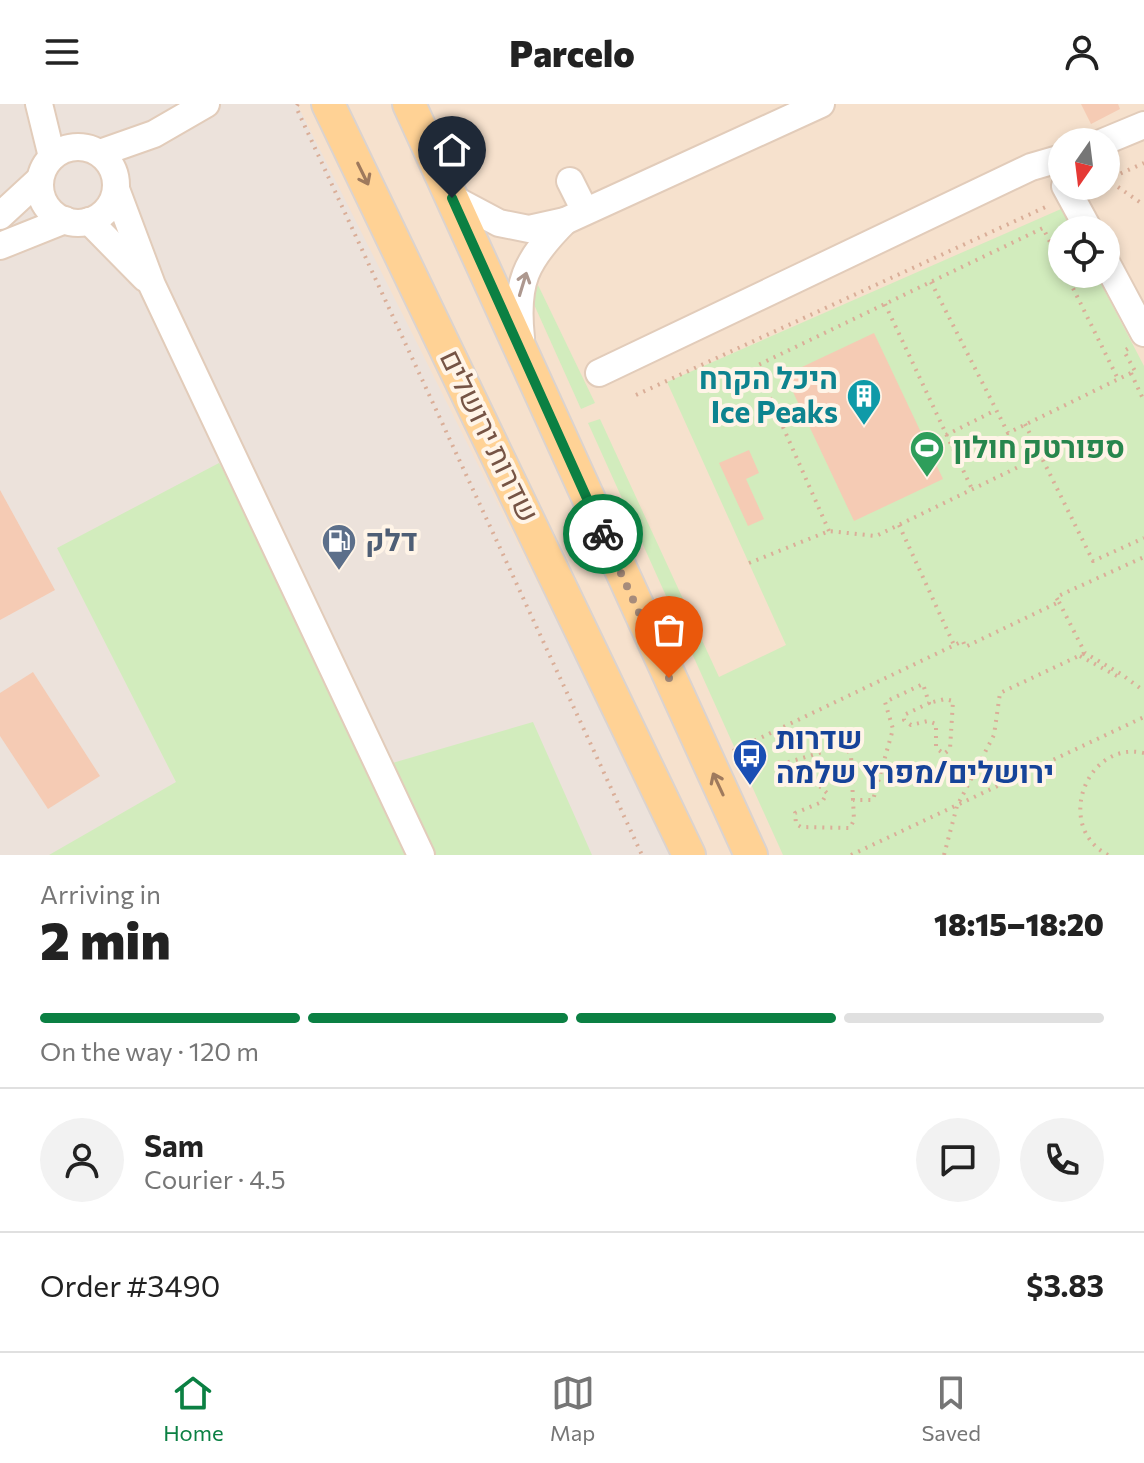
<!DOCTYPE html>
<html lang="en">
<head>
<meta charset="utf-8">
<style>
  body { margin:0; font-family:Commissioner,Heebo,sans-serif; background:#f2f2f2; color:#222; height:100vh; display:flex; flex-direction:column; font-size:30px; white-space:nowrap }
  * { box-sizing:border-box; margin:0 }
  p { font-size:26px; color:#767676 }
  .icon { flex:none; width:44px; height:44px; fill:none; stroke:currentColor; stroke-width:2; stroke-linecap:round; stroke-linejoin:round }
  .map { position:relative; height:751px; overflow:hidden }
  .details { display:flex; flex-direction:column; background:#fff; flex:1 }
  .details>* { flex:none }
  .needle { width:52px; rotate:194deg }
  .controls { position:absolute; left:1048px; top:24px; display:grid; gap:16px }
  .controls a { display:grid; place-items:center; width:72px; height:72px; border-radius:50%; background:#fff; box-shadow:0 4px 12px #0003; font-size:40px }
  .pin { position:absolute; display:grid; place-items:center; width:68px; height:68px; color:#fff; margin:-82px -34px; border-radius:50% 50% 50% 0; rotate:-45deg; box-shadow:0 0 8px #0007 }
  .pin .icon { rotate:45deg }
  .courier { position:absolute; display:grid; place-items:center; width:80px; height:80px; margin:-40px; border:6px solid #0b8043; border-radius:50%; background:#fff; color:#222; box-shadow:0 2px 10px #0007 }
  .head em { font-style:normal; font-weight:800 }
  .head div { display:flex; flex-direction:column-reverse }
  .head { display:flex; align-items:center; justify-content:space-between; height:136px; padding:0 40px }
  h1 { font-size:52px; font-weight:800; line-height:60px }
  .bar { display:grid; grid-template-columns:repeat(4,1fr); gap:12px 8px; align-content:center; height:96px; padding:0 40px }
  .bar i { height:10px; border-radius:6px; background:#e0e0e0 }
  .bar .current { background:#0b8043 }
  .bar p { grid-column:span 4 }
  .line { display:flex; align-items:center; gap:20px; padding:0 40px; border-top:2px solid #e0e0e0 }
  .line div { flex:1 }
  .round { display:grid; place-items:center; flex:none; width:84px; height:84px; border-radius:42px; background:#f2f2f2 }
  header { display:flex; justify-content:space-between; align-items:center; height:104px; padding:0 40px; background:#fff; font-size:36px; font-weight:800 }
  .dock { display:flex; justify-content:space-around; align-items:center; height:112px; border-top:2px solid #e0e0e0; background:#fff; font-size:22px; color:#767676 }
  .dock a { display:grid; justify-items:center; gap:4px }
  .dock .current { color:#0b8043 }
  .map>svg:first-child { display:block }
</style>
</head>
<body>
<header><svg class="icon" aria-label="menu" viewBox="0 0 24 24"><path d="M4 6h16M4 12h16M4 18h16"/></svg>Parcelo<svg class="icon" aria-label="person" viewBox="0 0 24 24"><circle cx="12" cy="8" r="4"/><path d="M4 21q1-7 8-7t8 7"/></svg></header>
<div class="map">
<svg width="1144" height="751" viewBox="0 0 1144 751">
  <rect width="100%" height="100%" fill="#fef0df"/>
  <path fill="#f6e1cd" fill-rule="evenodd" d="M 0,0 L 1144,0 L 1144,751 L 0,751 ZM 1062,38 L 1106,38 L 1106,82 L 1062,82 ZM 1062,126 L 1106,126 L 1106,170 L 1062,170 Z"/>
  <path fill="#ece2db" d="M 0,0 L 297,0 L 674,751 L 0,751 Z"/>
  <g fill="#d2ecbd">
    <path d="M 1061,105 L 1073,126 L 1062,126 L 1062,170 L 1096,170 L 1144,262 L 1144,751 L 783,751 L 588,319 L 600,315 L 719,573 L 786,541 L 667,278 Z"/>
    <path d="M 538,181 L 595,299 L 581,305 L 532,196 Z"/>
    <path d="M 219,359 L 389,660 L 533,618 L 592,751 L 49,751 L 176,678 L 57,444 Z"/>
  </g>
  <g fill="#f5cbb4">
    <path d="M 1081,0 L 1118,0 L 1120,5 L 1091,20 Z"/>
    <path d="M 874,229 L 943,375 L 854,417 L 785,271 Z"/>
    <path d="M 749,346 L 759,369 L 746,375 L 764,415 L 748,422 L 719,359 Z"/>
    <path d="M 0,386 L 55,486 L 0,516 Z"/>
    <path d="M 33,568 L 100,672 L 48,705 L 0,632 L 0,589 Z"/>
  </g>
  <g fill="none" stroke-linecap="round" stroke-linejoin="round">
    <g stroke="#e2ccba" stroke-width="30">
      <g id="minor">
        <path d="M 39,0 L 52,53"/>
        <path d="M 1103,38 L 1144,21"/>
        <circle cx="78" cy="81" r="38"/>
        <path d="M 100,49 L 154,30 L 206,0"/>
        <path d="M 570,77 L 585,107"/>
        <path d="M 1065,82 L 1089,126"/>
        <path d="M 116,85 L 152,181 L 421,751"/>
        <path d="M 452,94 L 499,119 L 529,125 L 565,117 L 821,0"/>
        <path d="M 0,112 L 40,75"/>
        <path d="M 89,117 L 145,174"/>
        <path d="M 0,142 L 65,116"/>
        <path d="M 1106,158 L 1144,229"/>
        <path d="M 521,234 C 515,179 525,157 565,117"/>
        <path d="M 599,269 L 1031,63 L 1062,54"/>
      </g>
    </g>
    <g stroke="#dbd3cf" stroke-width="36">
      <g id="major">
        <path d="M 328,0 L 689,751"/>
        <path d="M 409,0 L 751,751"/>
      </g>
    </g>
    <g stroke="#daae98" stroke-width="4" stroke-dasharray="2 6" stroke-linecap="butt">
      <path d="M 298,0 L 296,3 L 642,751"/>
      <path d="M 1106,76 L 1144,59"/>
      <path d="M 1118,83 L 1144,101"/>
      <path d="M 1066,170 L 1118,275"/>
      <path d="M 931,178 L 1008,329 L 1135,267 L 1124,247 L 1129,244"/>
      <path d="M 885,200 L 972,385"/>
      <path d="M 1131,269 L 1144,297"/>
      <path d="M 636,291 L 1050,101"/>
      <path d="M 1025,320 L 1093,457 L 1144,434"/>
      <path d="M 946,331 L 996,306"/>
      <path d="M 899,421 L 954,541"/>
      <path d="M 829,427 L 756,262 L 1043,124 L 1062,162"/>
      <path d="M 749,459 L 829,427 L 876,432 L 1041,352"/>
      <path d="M 1059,498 L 1085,549 L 1121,570 L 1144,587"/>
      <path d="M 1080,552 L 1117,572"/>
      <path d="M 733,647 L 963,537 L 965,543 L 1059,498 L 1056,493 L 1144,453"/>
      <path d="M 853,696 L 851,651 L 846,644 L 839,643 L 789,658 L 782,666 L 784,674 L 821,683 L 827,689 L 822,698 L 795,709 L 796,720 L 801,723 L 850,724 L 854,716 L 853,696 L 873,696 L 893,625 L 885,598 L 923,580 L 929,599 L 904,611 L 904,616 L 911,621 L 928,617 L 936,620 L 936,644 L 944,650 L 950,645 L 953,597 L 945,595 L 929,599"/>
      <path d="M 851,751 L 1144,613"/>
      <path d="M 944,751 L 957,702 L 994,631 L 1000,589 L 1085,549"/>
      <path d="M 1108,751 C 1054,723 1086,636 1144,649"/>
    </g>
    <use href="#minor" stroke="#fff" stroke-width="26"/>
    <use href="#major" stroke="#ffd295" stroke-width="32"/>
  </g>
  <defs><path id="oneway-shaft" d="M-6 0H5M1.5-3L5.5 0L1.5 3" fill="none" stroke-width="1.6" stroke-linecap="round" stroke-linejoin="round" transform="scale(2)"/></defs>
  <g stroke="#9f7a5d">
    <use href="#oneway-shaft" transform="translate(363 70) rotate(64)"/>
    <use href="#oneway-shaft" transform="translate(718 680) rotate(-115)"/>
  </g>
  <use stroke="#ad988f" href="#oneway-shaft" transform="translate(523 180) rotate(-73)"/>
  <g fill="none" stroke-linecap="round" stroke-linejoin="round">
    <path stroke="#a68b7b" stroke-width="8" stroke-dasharray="0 14.4" d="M 603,430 L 669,574"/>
    <path stroke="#0b8043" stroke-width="10" d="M 452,94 L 603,430"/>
  </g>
  <defs>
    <g id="building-pin" transform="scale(1.8)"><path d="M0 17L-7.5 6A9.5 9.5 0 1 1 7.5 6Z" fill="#0f9aa8" stroke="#fff4e7"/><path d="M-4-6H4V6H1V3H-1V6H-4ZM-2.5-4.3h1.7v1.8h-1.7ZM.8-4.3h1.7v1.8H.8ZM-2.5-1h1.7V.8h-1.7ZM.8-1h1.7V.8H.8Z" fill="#fff"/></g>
    <g id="stadium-pin" transform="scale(1.8)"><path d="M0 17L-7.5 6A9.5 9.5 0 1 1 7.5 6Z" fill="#2e9e5b" stroke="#fff4e7"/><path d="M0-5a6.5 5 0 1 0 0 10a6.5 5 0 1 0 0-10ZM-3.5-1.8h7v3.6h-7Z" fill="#fff"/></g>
    <g id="fuel-pin" transform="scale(1.8)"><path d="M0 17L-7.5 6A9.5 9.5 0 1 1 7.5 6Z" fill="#5c6f8a" stroke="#fff4e7"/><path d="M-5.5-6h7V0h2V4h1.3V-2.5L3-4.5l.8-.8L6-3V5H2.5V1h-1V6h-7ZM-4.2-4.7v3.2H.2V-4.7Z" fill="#fff"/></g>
    <g id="bus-pin" transform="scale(1.8)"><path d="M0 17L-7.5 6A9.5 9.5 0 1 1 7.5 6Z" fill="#1a4fb4" stroke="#fff4e7"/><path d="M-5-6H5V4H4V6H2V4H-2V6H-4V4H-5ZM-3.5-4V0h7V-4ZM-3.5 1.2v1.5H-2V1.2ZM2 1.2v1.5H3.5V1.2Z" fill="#fff"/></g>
  </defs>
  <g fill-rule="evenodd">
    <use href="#building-pin" x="864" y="292"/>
    <use href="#stadium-pin" x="927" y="344"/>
    <use href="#fuel-pin" x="339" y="437"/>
    <use href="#bus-pin" x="750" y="652"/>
  </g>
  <g text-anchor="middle" stroke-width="8" stroke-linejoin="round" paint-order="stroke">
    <g font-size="30" font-weight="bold" fill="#0d838f" stroke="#fff4e7" text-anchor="end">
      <text x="838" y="285">היכל הקרח<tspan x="838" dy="34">Ice Peaks</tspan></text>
    </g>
    <g font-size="30" fill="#765445" stroke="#fff4e7">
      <text transform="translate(489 332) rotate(64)" y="10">שדרות ירושלים</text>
    </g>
    <g font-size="30" font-weight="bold" fill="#27864d" stroke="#fff4e7" text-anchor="start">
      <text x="953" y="354">ספורטק חולון</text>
    </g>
    <g font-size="30" font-weight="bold" fill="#4e5e75" stroke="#fff4e7" text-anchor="start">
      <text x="365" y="447">דלק</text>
    </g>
    <g font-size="30" font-weight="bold" fill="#164399" stroke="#fff4e7" text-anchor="start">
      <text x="776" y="645">שדרות<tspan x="776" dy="34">ירושלים/מפרץ שלמה</tspan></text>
    </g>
  </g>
</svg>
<div class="controls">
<a><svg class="needle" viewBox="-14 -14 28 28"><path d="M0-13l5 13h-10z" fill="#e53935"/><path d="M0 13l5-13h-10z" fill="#767676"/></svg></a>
<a><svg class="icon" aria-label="locate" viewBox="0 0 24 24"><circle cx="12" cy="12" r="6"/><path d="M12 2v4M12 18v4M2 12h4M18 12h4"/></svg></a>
</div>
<div class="pin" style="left:669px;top:574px;background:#ea580c"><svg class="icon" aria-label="bag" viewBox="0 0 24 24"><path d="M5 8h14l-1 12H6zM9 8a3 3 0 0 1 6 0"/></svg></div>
<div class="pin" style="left:452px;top:94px;background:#1f2937"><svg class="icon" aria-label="home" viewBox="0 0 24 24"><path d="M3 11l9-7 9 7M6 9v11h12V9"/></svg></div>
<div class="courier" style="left:603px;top:430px"><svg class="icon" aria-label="bike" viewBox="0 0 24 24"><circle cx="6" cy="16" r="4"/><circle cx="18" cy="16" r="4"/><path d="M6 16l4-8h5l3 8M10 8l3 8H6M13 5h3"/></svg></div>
</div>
<section class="details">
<div class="head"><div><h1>2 min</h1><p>Arriving in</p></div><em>18:15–18:20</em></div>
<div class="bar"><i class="current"></i><i class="current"></i><i class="current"></i><i></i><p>On the way · 120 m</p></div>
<div class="line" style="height:144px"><a class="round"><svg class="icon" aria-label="person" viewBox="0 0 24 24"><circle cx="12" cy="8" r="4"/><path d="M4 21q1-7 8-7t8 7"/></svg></a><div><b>Sam</b><p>Courier · 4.5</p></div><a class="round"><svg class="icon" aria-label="chat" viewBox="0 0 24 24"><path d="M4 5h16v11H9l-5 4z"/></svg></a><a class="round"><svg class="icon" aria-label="phone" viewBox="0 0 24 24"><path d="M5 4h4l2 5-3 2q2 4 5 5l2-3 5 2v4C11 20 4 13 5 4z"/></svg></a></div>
<div class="line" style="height:104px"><div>Order #3490</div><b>$3.83</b></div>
</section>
<nav class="dock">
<a class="current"><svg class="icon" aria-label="home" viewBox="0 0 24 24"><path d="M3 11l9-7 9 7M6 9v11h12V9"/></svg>Home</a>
<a><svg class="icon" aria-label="map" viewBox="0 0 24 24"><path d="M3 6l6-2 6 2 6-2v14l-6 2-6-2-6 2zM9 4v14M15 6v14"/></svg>Map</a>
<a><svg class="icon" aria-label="saved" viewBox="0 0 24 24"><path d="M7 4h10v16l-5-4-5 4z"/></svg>Saved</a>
</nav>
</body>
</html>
